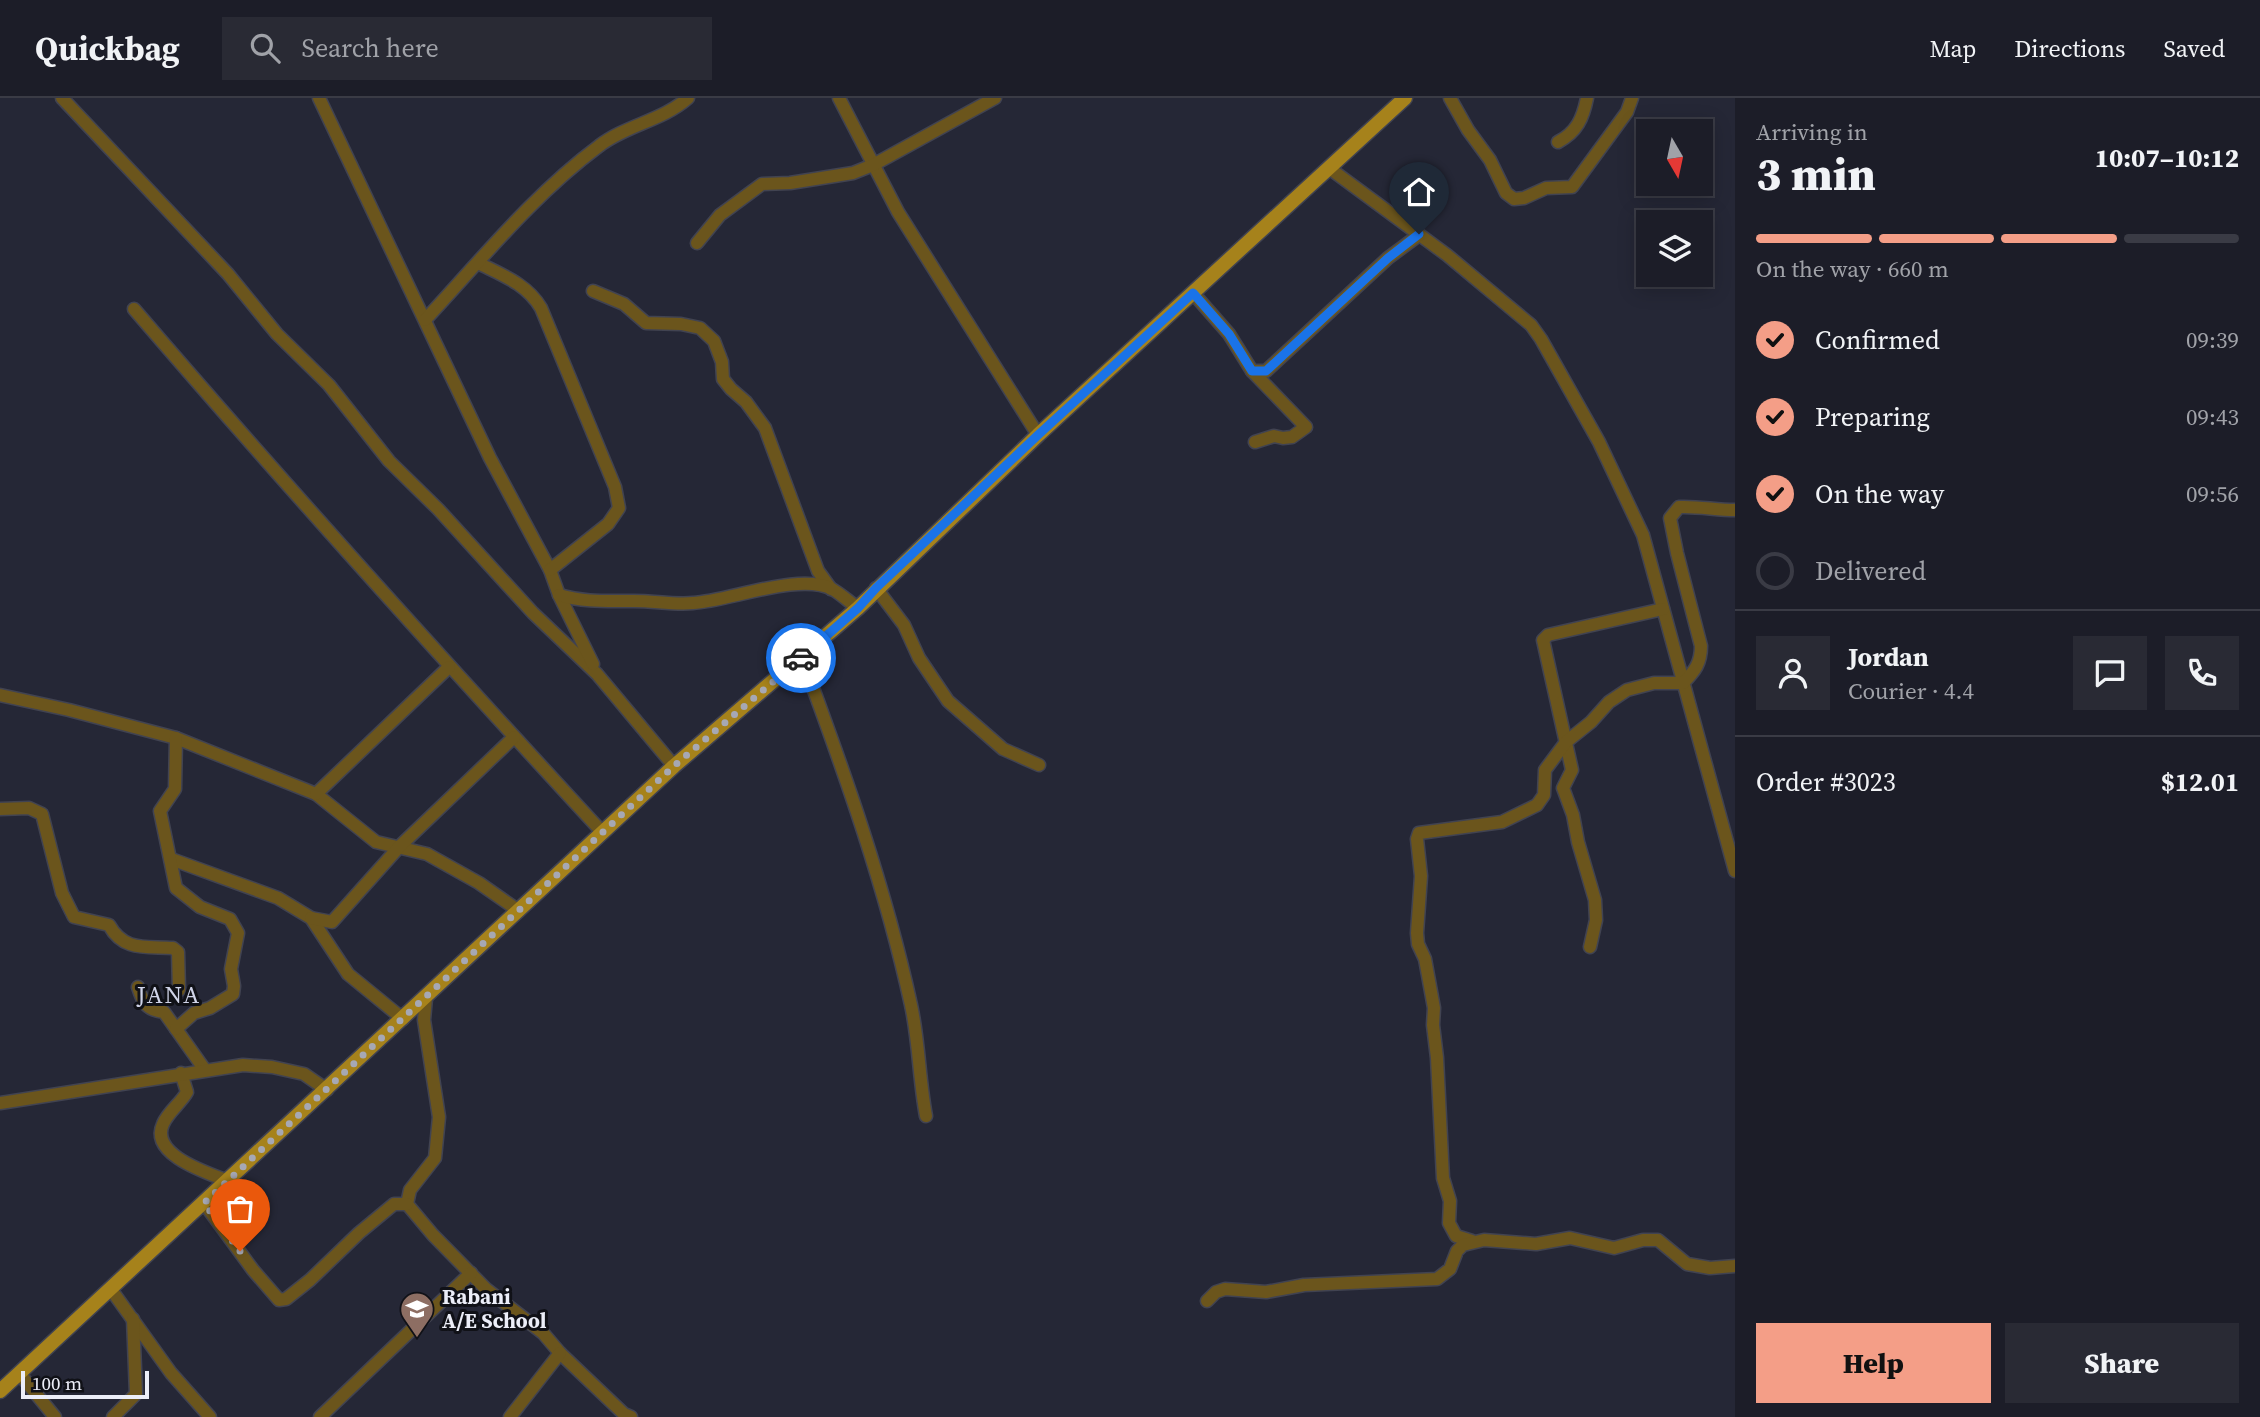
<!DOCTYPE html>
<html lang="en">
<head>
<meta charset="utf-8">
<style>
  body { margin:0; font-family:"Source Serif 4",serif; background:#292a34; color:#f1f3f6; height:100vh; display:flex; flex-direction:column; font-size:26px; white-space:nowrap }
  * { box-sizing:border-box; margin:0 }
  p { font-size:23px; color:#a0a2a8 }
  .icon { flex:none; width:38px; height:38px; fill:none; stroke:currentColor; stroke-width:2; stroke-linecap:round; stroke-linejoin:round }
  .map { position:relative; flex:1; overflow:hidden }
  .side { display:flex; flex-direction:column; background:#1c1d28; width:525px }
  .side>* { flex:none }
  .needle { width:46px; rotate:171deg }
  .buttons { position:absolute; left:1636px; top:21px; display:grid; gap:14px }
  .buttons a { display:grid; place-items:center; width:77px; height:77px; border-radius:0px; background:#1c1d28; box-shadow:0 4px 18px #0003,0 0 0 2px #3a3b45; font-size:35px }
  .scale { position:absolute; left:21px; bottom:18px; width:128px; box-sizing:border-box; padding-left:7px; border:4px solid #eceef8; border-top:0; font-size:19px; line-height:24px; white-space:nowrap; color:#eceef8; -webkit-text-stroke:5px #101117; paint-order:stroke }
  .pin { position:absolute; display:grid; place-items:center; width:60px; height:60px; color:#fff; margin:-72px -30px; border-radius:50% 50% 50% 0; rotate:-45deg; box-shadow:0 0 7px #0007 }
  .pin .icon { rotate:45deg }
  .courier { position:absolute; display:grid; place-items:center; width:70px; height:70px; margin:-35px; border:5px solid #1a73e8; border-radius:50%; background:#fff; color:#222; box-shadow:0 2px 9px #0007 }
  .head em { font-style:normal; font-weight:800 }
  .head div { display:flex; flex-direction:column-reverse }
  .head { display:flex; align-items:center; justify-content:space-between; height:119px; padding:0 21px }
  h1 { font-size:46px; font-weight:800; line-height:52px }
  .bar { display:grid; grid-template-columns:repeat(4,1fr); gap:10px 7px; align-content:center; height:84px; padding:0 21px }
  .bar i { height:9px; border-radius:5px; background:#3a3b45 }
  .bar .active { background:#f49e87 }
  .bar p { grid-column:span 4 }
  .line { display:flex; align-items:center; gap:18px; padding:0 21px; border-top:2px solid #3a3b45 }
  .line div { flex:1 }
  .round { display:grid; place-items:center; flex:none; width:74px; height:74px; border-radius:0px; background:#292a34 }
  ol { padding:0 21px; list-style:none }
  li { display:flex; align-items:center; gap:21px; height:77px }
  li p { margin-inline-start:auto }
  li .icon { padding:7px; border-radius:50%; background:#f49e87; color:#111; stroke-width:4 }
  li:last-child { color:#a0a2a8 }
  li i { width:38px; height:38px; border:4px solid #3a3b45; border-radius:50% }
  .action { display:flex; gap:14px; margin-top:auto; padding:14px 21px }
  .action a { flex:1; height:80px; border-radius:0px; background:#f49e87; color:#111; font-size:28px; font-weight:800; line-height:80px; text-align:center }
  .action a+a { background:#292a34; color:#f1f3f6 }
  header { display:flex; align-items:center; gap:42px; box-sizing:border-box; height:98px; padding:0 35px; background:#1c1d28; border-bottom:2px solid #3a3b45 }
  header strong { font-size:33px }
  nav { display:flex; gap:38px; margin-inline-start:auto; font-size:24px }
  .search { width:490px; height:63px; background:#292a34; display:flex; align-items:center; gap:18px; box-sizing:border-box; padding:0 24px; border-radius:0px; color:#a0a2a8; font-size:26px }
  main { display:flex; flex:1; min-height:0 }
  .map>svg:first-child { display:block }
</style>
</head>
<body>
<header>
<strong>Quickbag</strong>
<div class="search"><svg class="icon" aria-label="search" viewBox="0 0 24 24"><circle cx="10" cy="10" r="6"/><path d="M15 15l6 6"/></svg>Search here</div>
<nav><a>Map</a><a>Directions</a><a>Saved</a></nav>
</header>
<main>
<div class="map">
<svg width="1735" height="1319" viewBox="0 0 1735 1319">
  <rect width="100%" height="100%" fill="#252736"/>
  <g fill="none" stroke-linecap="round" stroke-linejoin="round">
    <g stroke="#414351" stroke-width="15">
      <g id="minor">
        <path d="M 62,0 L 228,176 L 277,236 L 329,287 L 389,363 L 438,411 L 533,515 L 597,576 L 674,668"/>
        <path d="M 319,0 L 490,360 L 550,472 L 559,497 L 593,566"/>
        <path d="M 839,0 L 898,114 L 1038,337"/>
        <path d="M 1450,0 L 1468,32 L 1490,62 L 1506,95 L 1514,101 L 1524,100 L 1546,90 L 1572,89 L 1627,14 L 1632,0"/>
        <path d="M 1558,44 C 1577,34 1583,20 1587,0"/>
        <path d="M 1329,70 L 1447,157 L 1531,227 L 1541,241 L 1599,344 L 1643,437 L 1735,773"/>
        <path d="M 697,145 L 720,117 L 762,86 L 790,85 L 853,75 L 873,67 L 995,0"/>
        <path d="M 478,165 C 502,177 527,186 541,210 L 615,389 L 619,410 L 608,426 L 550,472"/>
        <path d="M 593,193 L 624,206 L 646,225 L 681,226 L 700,230 L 714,243 L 722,264 L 723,281 L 731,291 L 746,304 L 765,330 L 818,473 L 831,491"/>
        <path d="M 1193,195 L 1229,236 L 1252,273 L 1266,273 L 1388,160 L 1419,137"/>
        <path d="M 134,211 C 287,389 444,563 603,735"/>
        <path d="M 425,222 C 481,162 533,97 599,48 C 626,27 662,23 688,0"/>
        <path d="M 1252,273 L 1306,329 L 1292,339 L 1283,340 L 1274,338 L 1255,344"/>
        <path d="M 876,490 L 904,527 L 919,560 L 948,603 L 1003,651 L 1039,667"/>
        <path d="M 559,497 C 583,504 604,503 629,503 C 650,502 672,507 693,505 C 729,503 800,474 832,491 C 841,496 849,504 858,510"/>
        <path d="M 802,560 C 844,673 885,788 911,907 C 919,943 919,981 926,1018"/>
        <path d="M 0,597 L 69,612 L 176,640 L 316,696 L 376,744 L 427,756 L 479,785 L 519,813"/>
        <path d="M 316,696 L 449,569"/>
        <path d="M 0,711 L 29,710 L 42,716 L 62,795 L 74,819 L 109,827 C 124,854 146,848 173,850 L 178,854 L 179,892"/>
        <path d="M 171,761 L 278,800 L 311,820 L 348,876 L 403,921"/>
        <path d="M 311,820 L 332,824 L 400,748 L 514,639"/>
        <path d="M 1590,849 L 1596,822 L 1595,802 L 1578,744 L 1573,717 L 1563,690 L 1572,672 L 1543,542 L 1548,537 L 1663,511"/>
        <path d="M 138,889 C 143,905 146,912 164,914 L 205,972"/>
        <path d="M 426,900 L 424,922 L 439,1019 L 435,1060 L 410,1092 L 407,1106 L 433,1137 L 486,1191 L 543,1235 L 560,1255 L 624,1316 L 631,1319"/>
        <path d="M 176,931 L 194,915 L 210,910 L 233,896 L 234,888 L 231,871 L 238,835 L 230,821 L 200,809 L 176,790 L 160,713 L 175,691 L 176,640"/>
        <path d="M 181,975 L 187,994 C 181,1005 168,1014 163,1026 C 149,1057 208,1075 228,1083"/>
        <path d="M 0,1005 L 243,967 L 272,969 L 304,976 L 327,992"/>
        <path d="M 204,1105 L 253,1172 L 279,1202 L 286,1201 L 310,1182 L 359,1135 L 394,1106 L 407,1106"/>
        <path d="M 1472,1143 L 1456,1138 L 1449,1125 L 1450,1103 L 1443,1080 L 1437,960 L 1433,927 L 1434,910 L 1425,861 L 1418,846 L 1417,835 L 1421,778 L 1417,741 L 1419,735 L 1502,724 L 1537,707 L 1544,697 L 1545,672 L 1566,644 L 1591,624 L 1609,604 L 1627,592 L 1654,585 L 1683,585 C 1695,573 1701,565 1701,548 L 1677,455 L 1670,420 L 1679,409 C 1698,408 1716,412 1735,412"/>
        <path d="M 110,1190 L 171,1275 L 210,1319"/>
        <path d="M 1207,1203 L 1216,1194 L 1225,1191 L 1266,1194 L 1304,1187 L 1437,1181 L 1450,1171 L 1457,1153 L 1463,1147 L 1484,1142 L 1536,1146 L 1570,1140 L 1614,1150 L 1643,1142 L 1658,1142 L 1687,1166 L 1710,1170 L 1735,1168"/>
        <path d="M 19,1275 L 55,1319"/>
        <path d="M 113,1319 L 136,1296 L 133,1221"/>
        <path d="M 320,1319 L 471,1175"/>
        <path d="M 510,1319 L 560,1255"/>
      </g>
    </g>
    <g stroke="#414351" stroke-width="17">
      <path id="major" d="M 0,1293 L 674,668 L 858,510 L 1038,337 L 1405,0"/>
    </g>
    <use href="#minor" stroke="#6b551c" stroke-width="12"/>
    <use href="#major" stroke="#a6821b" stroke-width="14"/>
  </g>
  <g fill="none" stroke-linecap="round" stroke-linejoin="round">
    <path stroke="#a6a8b4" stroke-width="7" stroke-dasharray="0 12.6" d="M 240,1153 L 204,1105 L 674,668 L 801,560"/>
    <path stroke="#1a73e8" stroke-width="9" d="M 801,560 L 858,510 L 876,490 L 1038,337 L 1193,195 L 1229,236 L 1252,273 L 1266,273 L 1388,160 L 1419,136"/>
  </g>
  <defs>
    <g id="school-pin" transform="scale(1.75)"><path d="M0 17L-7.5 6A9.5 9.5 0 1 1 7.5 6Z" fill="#8d6e63" stroke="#101117"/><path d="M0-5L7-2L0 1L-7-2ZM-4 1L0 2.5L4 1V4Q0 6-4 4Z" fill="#fff"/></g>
  </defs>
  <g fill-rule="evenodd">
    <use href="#school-pin" x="417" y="1211"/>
  </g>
  <g text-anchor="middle" stroke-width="6" stroke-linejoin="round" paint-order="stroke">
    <g font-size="21" font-weight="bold" fill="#eceef8" stroke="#101117" text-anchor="start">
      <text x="442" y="1206">Rabani<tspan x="442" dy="24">A/E School</tspan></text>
    </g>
    <g font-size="24" letter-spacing="2" fill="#d0d4e8" stroke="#101117">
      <text x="169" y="905">JANA</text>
    </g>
  </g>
</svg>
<div class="buttons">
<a><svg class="needle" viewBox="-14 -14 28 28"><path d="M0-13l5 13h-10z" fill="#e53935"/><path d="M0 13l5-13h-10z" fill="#a0a2a8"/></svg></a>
<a><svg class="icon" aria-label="layers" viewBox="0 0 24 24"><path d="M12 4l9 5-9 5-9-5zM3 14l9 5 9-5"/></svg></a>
</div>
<div class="scale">100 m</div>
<div class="pin" style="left:240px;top:1153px;background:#ea580c"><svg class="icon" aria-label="bag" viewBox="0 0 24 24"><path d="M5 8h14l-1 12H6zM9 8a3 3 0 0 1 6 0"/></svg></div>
<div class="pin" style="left:1419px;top:136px;background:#1f2937"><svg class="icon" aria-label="home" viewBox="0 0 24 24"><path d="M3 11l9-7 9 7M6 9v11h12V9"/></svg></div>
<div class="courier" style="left:801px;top:560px"><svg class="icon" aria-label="car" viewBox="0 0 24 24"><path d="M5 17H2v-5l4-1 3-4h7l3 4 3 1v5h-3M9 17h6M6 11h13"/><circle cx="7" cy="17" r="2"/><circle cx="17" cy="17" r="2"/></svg></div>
</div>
<section class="side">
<div class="head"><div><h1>3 min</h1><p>Arriving in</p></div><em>10:07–10:12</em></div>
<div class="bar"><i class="active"></i><i class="active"></i><i class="active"></i><i></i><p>On the way · 660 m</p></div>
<ol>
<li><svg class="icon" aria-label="check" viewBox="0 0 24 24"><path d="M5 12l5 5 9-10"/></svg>Confirmed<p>09:39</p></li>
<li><svg class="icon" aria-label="check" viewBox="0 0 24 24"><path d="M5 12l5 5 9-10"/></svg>Preparing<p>09:43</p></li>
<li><svg class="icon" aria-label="check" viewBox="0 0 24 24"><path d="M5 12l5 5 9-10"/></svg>On the way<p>09:56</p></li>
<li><i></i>Delivered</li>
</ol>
<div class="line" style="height:126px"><a class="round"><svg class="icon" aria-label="person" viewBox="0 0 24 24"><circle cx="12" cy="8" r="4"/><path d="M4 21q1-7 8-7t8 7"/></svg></a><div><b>Jordan</b><p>Courier · 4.4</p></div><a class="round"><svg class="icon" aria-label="chat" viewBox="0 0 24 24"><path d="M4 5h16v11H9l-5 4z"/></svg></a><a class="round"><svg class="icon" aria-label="phone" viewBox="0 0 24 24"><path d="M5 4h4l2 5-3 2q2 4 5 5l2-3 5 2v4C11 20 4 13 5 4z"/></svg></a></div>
<div class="line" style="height:91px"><div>Order #3023</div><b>$12.01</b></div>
<div class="action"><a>Help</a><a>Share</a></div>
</section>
</main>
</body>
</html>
